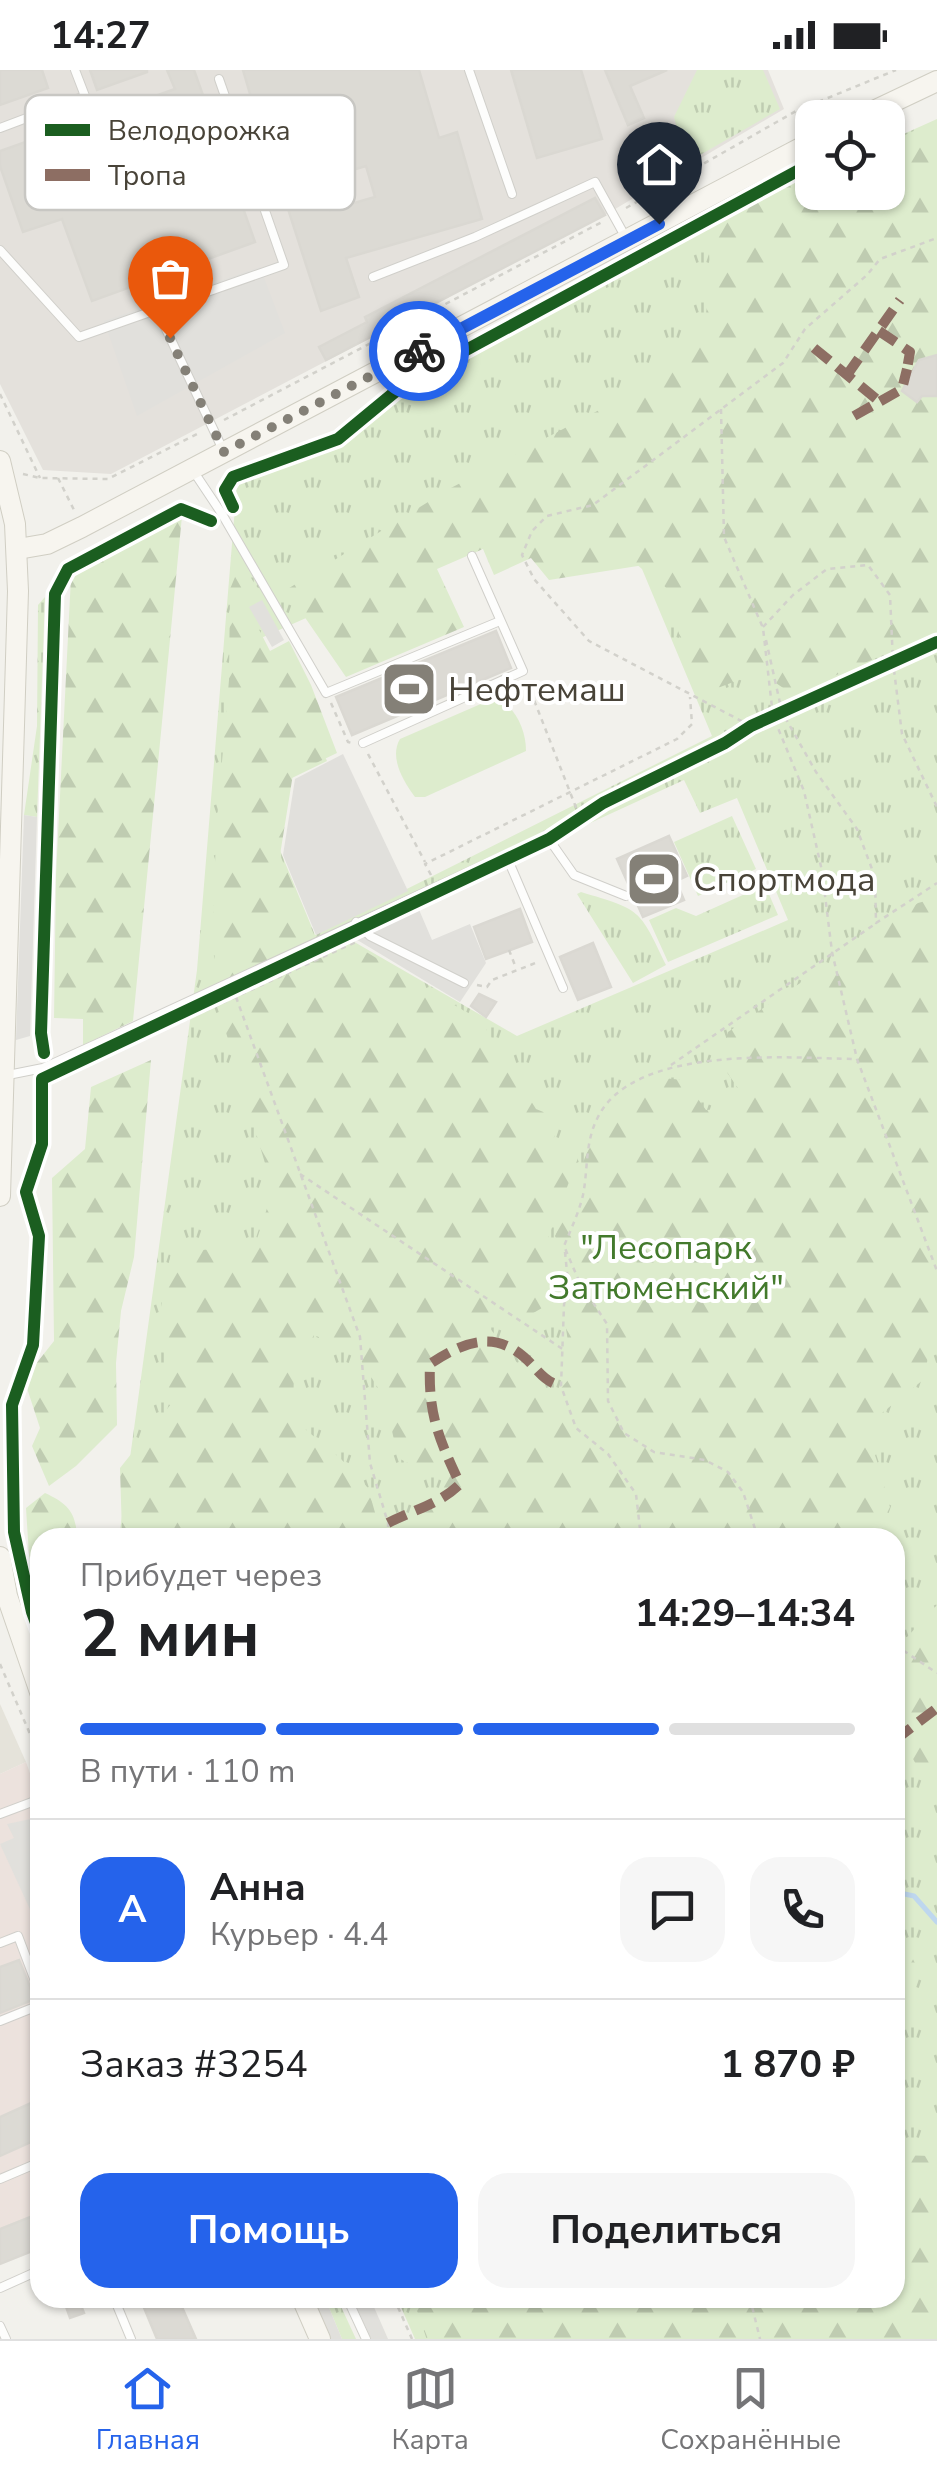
<!DOCTYPE html>
<html lang="ru">
<head>
<meta charset="utf-8">
<style>
  body { margin:0; font-family:"Nunito Sans",sans-serif; background:#f6f6f6; color:#202124; height:100vh; display:flex; flex-direction:column; font-size:38px; white-space:nowrap }
  * { box-sizing:border-box; margin:0 }
  p { font-size:32px; color:#757577 }
  .icon { flex:none; width:55px; height:55px; fill:none; stroke:currentColor; stroke-width:2; stroke-linecap:round; stroke-linejoin:round }
  .map { position:relative; flex:1; overflow:hidden }
  .drawer { position:absolute; left:30px; top:1458px; width:875px; height:780px; display:flex; flex-direction:column; background:#fff; border-radius:30px; box-shadow:0 2px 8px #0004 }
  .drawer>* { flex:none }
  .tools { position:absolute; left:795px; top:30px; display:grid; gap:20px }
  .tools a { display:grid; place-items:center; width:110px; height:110px; border-radius:20px; background:#fff; box-shadow:0 2px 8px #0004; font-size:50px }
  .pin { position:absolute; display:grid; place-items:center; width:85px; height:85px; color:#fff; margin:-102px -42px; border-radius:50% 50% 50% 0; rotate:-45deg; box-shadow:0 0 10px #0007 }
  .pin .icon { rotate:45deg }
  .courier { position:absolute; display:grid; place-items:center; width:100px; height:100px; margin:-50px; border:8px solid #2563eb; border-radius:50%; background:#fff; color:#222; box-shadow:0 2px 12px #0007 }
  .summary em { font-style:normal; font-weight:700 }
  .summary div { display:flex; flex-direction:column-reverse }
  .summary { display:flex; align-items:center; justify-content:space-between; height:170px; padding:0 50px }
  h1 { font-size:65px; font-weight:700; line-height:75px }
  .bar { display:grid; grid-template-columns:repeat(4,1fr); gap:15px 10px; align-content:center; height:120px; padding:0 50px }
  .bar i { height:12px; border-radius:8px; background:#e0e0e0 }
  .bar .selected { background:#2563eb }
  .bar p { grid-column:span 4 }
  .line { display:flex; align-items:center; gap:25px; padding:0 50px; border-top:2px solid #e0e0e0 }
  .line div { flex:1 }
  .round { display:grid; place-items:center; flex:none; width:105px; height:105px; border-radius:30px; background:#f6f6f6 }
  .primary-button { display:flex; gap:20px; margin-top:auto; padding:20px 50px }
  .primary-button a { flex:1; height:115px; border-radius:30px; background:#2563eb; color:#fff; font-size:40px; font-weight:700; line-height:115px; text-align:center }
  .primary-button a+a { background:#f6f6f6; color:#202124 }
  .status { display:flex; justify-content:space-between; align-items:center; height:70px; padding:0 50px; background:#fff; direction:ltr }
  .status svg { height:28px; fill:currentColor }
  .tab-bar { display:flex; justify-content:space-around; align-items:center; height:140px; border-top:2px solid #e0e0e0; background:#fff; font-size:28px; color:#757577 }
  .tab-bar a { display:grid; justify-items:center; gap:5px }
  .tab-bar .selected { color:#2563eb }
  .map>svg:first-child { display:block }
</style>
</head>
<body>
<div class="status"><b>14:27</b><svg viewBox="0 0 49 12"><path d="M0 12V9h3v3zM5 12V6h3v6zM10 12V3h3v9zM15 12V0h3v12zM26 1h20v11H26zM47 4h2v5h-2z"/></svg></div>
<div class="map">
<svg width="937" height="2269" viewBox="0 0 937 2269">
  <defs>
    <pattern id="grass-tufts" width="24" height="20" patternUnits="userSpaceOnUse" patternTransform="scale(2.5)"><rect width="24" height="20" fill="#ddeccd"/><path d="M3 7l-1-3M5 7V3M7 7l1-3M15 17l-1-3M17 17v-4M19 17l1-3" fill="none" stroke="#bfccb1"/></pattern>
    <pattern id="forest-firs" width="22" height="20" patternUnits="userSpaceOnUse" patternTransform="scale(2.5)"><rect width="22" height="20" fill="#ddeccd"/><path d="M5 1l3.5 6h-7zM16 11l3.5 6h-7z" fill="#bfccb1"/></pattern>
  </defs>
  <rect width="100%" height="100%" fill="#f2f1ec"/>
  <path fill="#e5e3da" d="M 0,1634 L 26,1692 L 0,1704 Z"/>
  <path fill="#e4e1dc" d="M 0,0 L 768,0 L 784,39 L 605,145 L 111,404 L 43,400 L 0,314 Z"/>
  <path fill="#ece2dd" d="M 26,1692 L 40,1731 L 40,2143 L 0,2159 L 0,1704 Z"/>
  <g fill="url(#grass-tufts)" fill-rule="evenodd">
    <path d="M 697,0 L 763,0 L 780,39 L 686,93 L 674,47 Z"/>
    <path d="M 937,49 L 937,2269 L 415,2269 L 397,2228 L 895,2228 L 895,1468 L 119,1468 L 197,900 L 237,413 L 338,372 L 381,336 L 565,232 L 812,105 L 812,122 L 888,122 L 888,71 ZM 538,445 L 589,453 L 642,499 L 712,666 L 315,865 L 257,725 L 327,691 L 299,628 L 261,568 ZM 684,710 L 700,743 L 737,728 L 788,850 L 517,966 L 344,866 Z"/>
    <path d="M 45,527 L 37,747 L 24,745 L 37,656 L 38,535 Z"/>
    <path d="M 732,746 L 756,799 L 698,826 L 674,772 Z"/>
    <path d="M 765,815 L 778,845 L 668,892 L 649,850 L 676,838 L 696,846 Z"/>
    <path d="M 581,822 C 641,840 639,838 666,895 L 633,913 L 577,824 Z"/>
    <path d="M 325,2228 L 337,2228 L 356,2269 L 342,2269 Z"/>
  </g>
  <g fill="url(#forest-firs)">
    <path d="M 937,50 L 937,562 L 792,624 L 760,602 L 707,622 L 684,589 L 670,522 L 644,495 L 549,510 L 531,488 L 494,505 L 483,479 L 437,499 L 464,557 L 346,607 L 286,520 L 449,419 L 620,329 L 705,258 L 710,200 L 708,163 C 741,139 774,117 812,103 L 812,122 L 888,122 L 888,73 Z"/>
    <path d="M 182,446 L 133,951 L 83,975 L 83,949 L 54,948 L 56,805 L 71,507 Z"/>
    <path d="M 241,493 L 261,523 L 248,538 L 270,581 L 289,571 L 311,615 L 337,683 L 293,704 L 280,785 L 315,867 L 343,868 L 481,951 L 536,1039 L 558,1048 L 553,1073 L 581,1080 L 548,1168 L 561,1227 L 516,1253 L 481,1247 L 549,1333 L 573,1304 L 565,1252 L 580,1221 L 555,1166 L 602,1043 L 662,1008 L 684,1010 L 706,1040 L 737,1038 L 745,1028 L 726,1001 L 728,962 L 918,833 L 937,828 L 937,1262 L 932,1270 L 923,1310 L 862,1359 C 874,1370 884,1418 890,1437 L 875,1467 L 405,1467 L 444,1411 L 398,1388 L 385,1329 L 356,1283 L 314,1265 L 294,1298 L 293,1349 L 341,1389 L 368,1418 L 382,1467 L 125,1467 L 122,1464 L 120,1398 L 171,1334 L 159,1248 L 171,1182 L 216,1179 L 253,1181 L 273,1120 L 219,939 L 213,867 L 216,761 L 229,610 L 230,519 Z"/>
    <path d="M 151,990 L 134,1187 L 121,1241 L 116,1293 L 117,1355 L 76,1396 L 49,1416 L 32,1376 L 40,1358 L 24,1309 L 54,1271 L 52,1108 L 85,1079 L 91,1017 Z"/>
    <path d="M 45,1423 C 67,1433 76,1442 77,1467 L 40,1468 L 40,1538 L 31,1517 L 26,1438 Z"/>
    <path d="M 937,1535 L 937,1717 L 930,1720 L 912,1687 L 895,1701 L 895,1569 L 907,1567 Z"/>
    <path d="M 895,1854 L 920,1903 L 895,1965 Z"/>
    <path d="M 937,2082 L 937,2269 L 428,2269 L 412,2228 L 895,2228 L 895,2085 L 932,2086 Z"/>
  </g>
  <path fill="#ddeccd" d="M 490,630 L 502,630 C 517,642 526,661 526,681 L 425,727 L 415,727 C 403,711 389,687 400,669 Z"/>
  <g fill="#e1e0dc">
    <path d="M 260,197 L 285,263 L 137,346 L 104,251 Z"/>
    <path d="M 262,530 L 284,570 L 272,577 L 249,537 Z"/>
    <path d="M 343,684 L 408,821 L 316,865 L 283,785 L 295,709 Z"/>
    <path d="M 24,745 L 37,747 L 30,966 L 16,970 Z"/>
    <path d="M 417,835 L 432,870 L 470,854 L 486,893 L 460,932 L 349,865 Z"/>
    <path d="M 40,1747 L 40,1861 L 0,1774 L 14,1768 L 7,1754 Z"/>
    <path d="M 312,2228 L 325,2228 L 342,2269 L 328,2269 Z"/>
    <path d="M 352,2228 L 370,2228 L 388,2269 L 371,2269 Z"/>
  </g>
  <g fill="none" stroke-linecap="round" stroke-linejoin="round">
    <path stroke="#bed7ee" stroke-width="5" d="M 895,1822 L 914,1826 L 937,1852"/>
  </g>
  <g fill="#dcdad4" stroke="#dad8d2" stroke-width="2.5" fill-rule="evenodd">
    <path d="M 0,0 L 42,0 L 48,18 L 0,35 Z"/>
    <path d="M 90,0 L 147,0 L 147,2 L 97,20 Z"/>
    <path d="M 167,0 L 194,0 L 255,172 L 92,231 L 62,149 L 23,162 L 0,96 L 0,81 L 175,19 Z"/>
    <path d="M 243,0 L 419,0 L 439,68 L 457,62 L 482,149 L 346,188 L 359,227 L 321,241 L 288,139 L 300,136 L 274,46 L 258,51 ZM 366,96 L 375,127 L 330,140 L 321,109 Z"/>
    <path d="M 511,0 L 581,0 L 602,69 L 537,88 Z"/>
    <path d="M 605,0 L 667,0 L 630,16 L 644,48 L 628,55 Z"/>
    <path d="M 595,128 L 605,145 L 326,290 L 319,277 L 367,252 L 365,247 Z"/>
    <path d="M 937,285 L 937,326 L 922,326 L 917,332 L 902,321 L 919,290 Z"/>
    <path d="M 496,561 L 511,598 L 352,665 L 336,627 Z"/>
    <path d="M 669,766 L 687,806 L 676,811 L 684,830 L 643,847 L 617,789 Z"/>
    <path d="M 520,839 L 532,872 L 486,889 L 474,857 Z"/>
    <path d="M 593,873 L 611,917 L 578,930 L 560,887 Z"/>
    <path d="M 479,924 L 496,932 L 486,947 L 471,936 Z"/>
    <path d="M 19,1890 L 35,1929 L 0,1943 L 0,1897 Z"/>
    <path d="M 40,2029 L 40,2068 L 0,2086 L 0,2047 Z"/>
    <path d="M 40,2143 L 40,2178 L 0,2194 L 0,2159 Z"/>
    <path d="M 63,2228 L 78,2228 L 84,2243 L 70,2248 Z"/>
    <path d="M 140,2228 L 178,2228 L 196,2269 L 157,2269 Z"/>
  </g>
  <g fill="none" stroke-linecap="round" stroke-linejoin="round">
    <g stroke="#d0cfca" stroke-width="10">
      <g id="lane">
        <path d="M 469,0 L 512,124"/>
        <path d="M 0,58 L 85,26 L 75,0"/>
        <path d="M 0,180 L 79,267 L 284,195 L 219,9"/>
        <path d="M 373,207 L 475,167 L 595,112 L 626,168"/>
        <path d="M 157,240 L 224,382"/>
        <path d="M 194,402 L 222,444 L 326,623 L 500,551"/>
        <path d="M 363,673 L 523,601 L 472,486"/>
        <path d="M 546,765 L 574,805 L 626,826"/>
        <path d="M 506,785 L 563,918"/>
        <path d="M 356,852 L 370,866 L 464,913"/>
        <path d="M 8,1005 L 43,998 L 94,975 L 581,750"/>
        <path d="M 0,1744 L 40,1729"/>
        <path d="M 0,1873 L 18,1866 L 40,1924"/>
        <path d="M 0,1951 L 40,1935"/>
        <path d="M 0,2109 L 40,2092"/>
        <path d="M 0,2218 L 40,2200"/>
        <path d="M 114,2228 L 131,2269"/>
        <path d="M 347,2228 L 366,2269"/>
        <path d="M 0,2256 L 6,2269"/>
      </g>
    </g>
    <g stroke="#d0cec3" stroke-width="22">
      <g id="secondary">
        <path d="M 859,48 L 937,11"/>
        <path d="M 0,391 L 15,454 L 18,521 L 0,1126"/>
        <path d="M 18,479 L 47,474 L 82,457 L 812,72"/>
        <path d="M 0,1487 L 7,1526 L 40,1622"/>
        <path d="M 302,2228 L 320,2269"/>
      </g>
    </g>
    <g stroke="#d2d1cb" stroke-width="2.5" stroke-dasharray="5 5" stroke-linecap="butt">
      <path d="M 626,138 L 796,41 L 896,0"/>
      <path d="M 0,324 L 40,408"/>
      <path d="M 721,339 L 724,467 L 763,558 L 773,646 L 804,721 L 822,801 L 832,882 L 857,989 L 937,1201"/>
      <path d="M 224,350 L 602,152"/>
      <path d="M 23,404 L 40,408 L 108,409 L 199,363"/>
      <path d="M 58,408 L 75,442"/>
      <path d="M 763,557 L 793,525 L 827,499 L 868,495 L 890,525 L 893,592 L 902,664 L 937,737"/>
      <path d="M 766,570 L 782,642 L 816,702 L 857,759 L 875,807 L 876,853 L 937,813"/>
      <path d="M 527,612 L 577,740"/>
      <path d="M 331,633 L 348,672 L 352,673"/>
      <path d="M 751,656 L 589,571 L 534,509 L 522,485 L 532,461 L 547,446 L 593,435 L 783,293 L 805,259 L 867,205 L 880,189 L 937,168"/>
      <path d="M 368,684 L 425,792"/>
      <path d="M 431,805 L 425,794 L 677,669 L 692,654 L 690,627"/>
      <path d="M 509,880 L 516,898"/>
      <path d="M 477,915 L 487,917 L 492,910 L 538,892"/>
      <path d="M 236,927 L 360,1267 L 370,1393 L 388,1453 L 388,1468"/>
      <path d="M 671,995 L 875,854"/>
      <path d="M 41,1016 L 358,871"/>
      <path d="M 300,1104 L 564,1280"/>
      <path d="M 565,1182 L 568,1212 L 564,1235 L 561,1316 L 576,1358 L 608,1384 L 636,1424 L 641,1468"/>
      <path d="M 758,1468 L 743,1422 L 728,1402 L 705,1390 L 654,1382 L 624,1363 L 608,1331 L 607,1254 L 579,1211 L 564,1176 C 571,1159 579,1142 583,1125 C 588,1100 585,1073 597,1049 C 632,974 786,988 855,989"/>
      <path d="M 31,1534 L 15,1462 L 13,1336 L 35,1276 L 41,1166 L 27,1122 L 44,1075 L 48,1045 L 47,1013"/>
      <path d="M 895,1575 L 937,1603"/>
      <path d="M 0,1594 L 36,1678 L 35,1705 L 40,1716"/>
      <path d="M 394,2228 L 412,2269"/>
      <path d="M 750,2228 L 760,2269"/>
    </g>
    <use href="#lane" stroke="#fdfdfc" stroke-width="8"/>
    <use href="#secondary" stroke="#f7f5ef" stroke-width="20"/>
    <g stroke="#8d6e63" stroke-width="10" stroke-dasharray="20 10" stroke-linecap="butt">
      <path d="M 879,261 L 910,282 L 907,299 L 912,301"/>
      <path d="M 814,278 L 880,332"/>
      <path d="M 847,305 L 900,230"/>
      <path d="M 854,346 L 902,319 L 907,299"/>
      <path d="M 388,1453 C 413,1440 440,1434 460,1414 C 439,1369 428,1345 430,1294 C 460,1274 492,1259 524,1287 C 538,1299 542,1311 561,1316"/>
      <path d="M 895,1670 L 937,1638"/>
    </g>
    <g stroke="#fff" stroke-width="19">
      <g id="cycleway">
        <path d="M 233,437 L 225,420 L 233,407 L 338,369 L 407,312 L 812,93"/>
        <path d="M 44,983 L 41,963 L 55,524 L 68,499 L 181,439 L 211,451"/>
        <path d="M 40,1564 L 32,1542 L 14,1462 L 12,1335 L 33,1275 L 39,1166 L 26,1122 L 42,1074 L 42,1009 L 549,769 L 603,733 L 725,673 L 751,656 L 937,572"/>
      </g>
    </g>
    <use href="#cycleway" stroke="#1b5e20" stroke-width="12"/>
  </g>
  <g fill="none" stroke-linecap="round" stroke-linejoin="round">
    <path stroke="#848077" stroke-width="10" stroke-dasharray="0 18" d="M 170,268 L 224,382 L 419,281"/>
    <path stroke="#2563eb" stroke-width="12" d="M 419,281 L 659,154"/>
  </g>
  <defs>
    <g id="stadium-square" transform="scale(2.875)"><rect x="-9" y="-9" width="18" height="18" rx="4" fill="#848077" stroke="#fff"/><path d="M0-5a6.5 5 0 1 0 0 10a6.5 5 0 1 0 0-10ZM-3.5-1.8h7v3.6h-7Z" fill="#fff"/></g>
  </defs>
  <g fill-rule="evenodd">
    <use href="#stadium-square" x="409" y="619"/>
    <use href="#stadium-square" x="654" y="809"/>
  </g>
  <g text-anchor="middle" stroke-width="8" stroke-linejoin="round" paint-order="stroke">
    <g font-size="35" fill="#484338" stroke="#fff" text-anchor="start">
      <text x="448" y="631">Нефтемаш</text>
      <text x="693" y="821">Спортмода</text>
    </g>
    <g font-size="35" fill="#437a2c" stroke="#fff">
      <text x="666" y="1189">"Лесопарк<tspan x="666" dy="40">Затюменский"</tspan></text>
    </g>
  </g>
  <rect x="25" y="25" width="330" height="115" rx="15" fill="#fff" stroke="#c8c7c3" stroke-width="2.5"/>
  <rect x="45" y="54" width="45" height="12" fill="#1b5e20"/>
  <rect x="45" y="99" width="45" height="12" fill="#8d6e63"/>
  <g font-size="28" fill="#484338">
    <text x="108" y="70">Велодорожка</text>
    <text x="108" y="115">Тропа</text>
  </g>
</svg>
<div class="tools">
<a><svg class="icon" aria-label="locate" viewBox="0 0 24 24"><circle cx="12" cy="12" r="6"/><path d="M12 2v4M12 18v4M2 12h4M18 12h4"/></svg></a>
</div>
<div class="pin" style="left:170px;top:268px;background:#ea580c"><svg class="icon" aria-label="bag" viewBox="0 0 24 24"><path d="M5 8h14l-1 12H6zM9 8a3 3 0 0 1 6 0"/></svg></div>
<div class="pin" style="left:659px;top:154px;background:#1f2937"><svg class="icon" aria-label="home" viewBox="0 0 24 24"><path d="M3 11l9-7 9 7M6 9v11h12V9"/></svg></div>
<div class="courier" style="left:419px;top:281px"><svg class="icon" aria-label="bike" viewBox="0 0 24 24"><circle cx="6" cy="16" r="4"/><circle cx="18" cy="16" r="4"/><path d="M6 16l4-8h5l3 8M10 8l3 8H6M13 5h3"/></svg></div>
<section class="drawer">
<div class="summary"><div><h1>2 мин</h1><p>Прибудет через</p></div><em>14:29–14:34</em></div>
<div class="bar"><i class="selected"></i><i class="selected"></i><i class="selected"></i><i></i><p>В пути · 110 m</p></div>
<div class="line" style="height:180px"><b class="round" style="background:#2563eb;color:#fff">А</b><div><b>Анна</b><p>Курьер · 4.4</p></div><a class="round"><svg class="icon" aria-label="chat" viewBox="0 0 24 24"><path d="M4 5h16v11H9l-5 4z"/></svg></a><a class="round"><svg class="icon" aria-label="phone" viewBox="0 0 24 24"><path d="M5 4h4l2 5-3 2q2 4 5 5l2-3 5 2v4C11 20 4 13 5 4z"/></svg></a></div>
<div class="line" style="height:130px"><div>Заказ #3254</div><b>1 870 ₽</b></div>
<div class="primary-button"><a>Помощь</a><a>Поделиться</a></div>
</section>
</div>
<nav class="tab-bar">
<a class="selected"><svg class="icon" aria-label="home" viewBox="0 0 24 24"><path d="M3 11l9-7 9 7M6 9v11h12V9"/></svg>Главная</a>
<a><svg class="icon" aria-label="map" viewBox="0 0 24 24"><path d="M3 6l6-2 6 2 6-2v14l-6 2-6-2-6 2zM9 4v14M15 6v14"/></svg>Карта</a>
<a><svg class="icon" aria-label="saved" viewBox="0 0 24 24"><path d="M7 4h10v16l-5-4-5 4z"/></svg>Сохранённые</a>
</nav>
</body>
</html>
